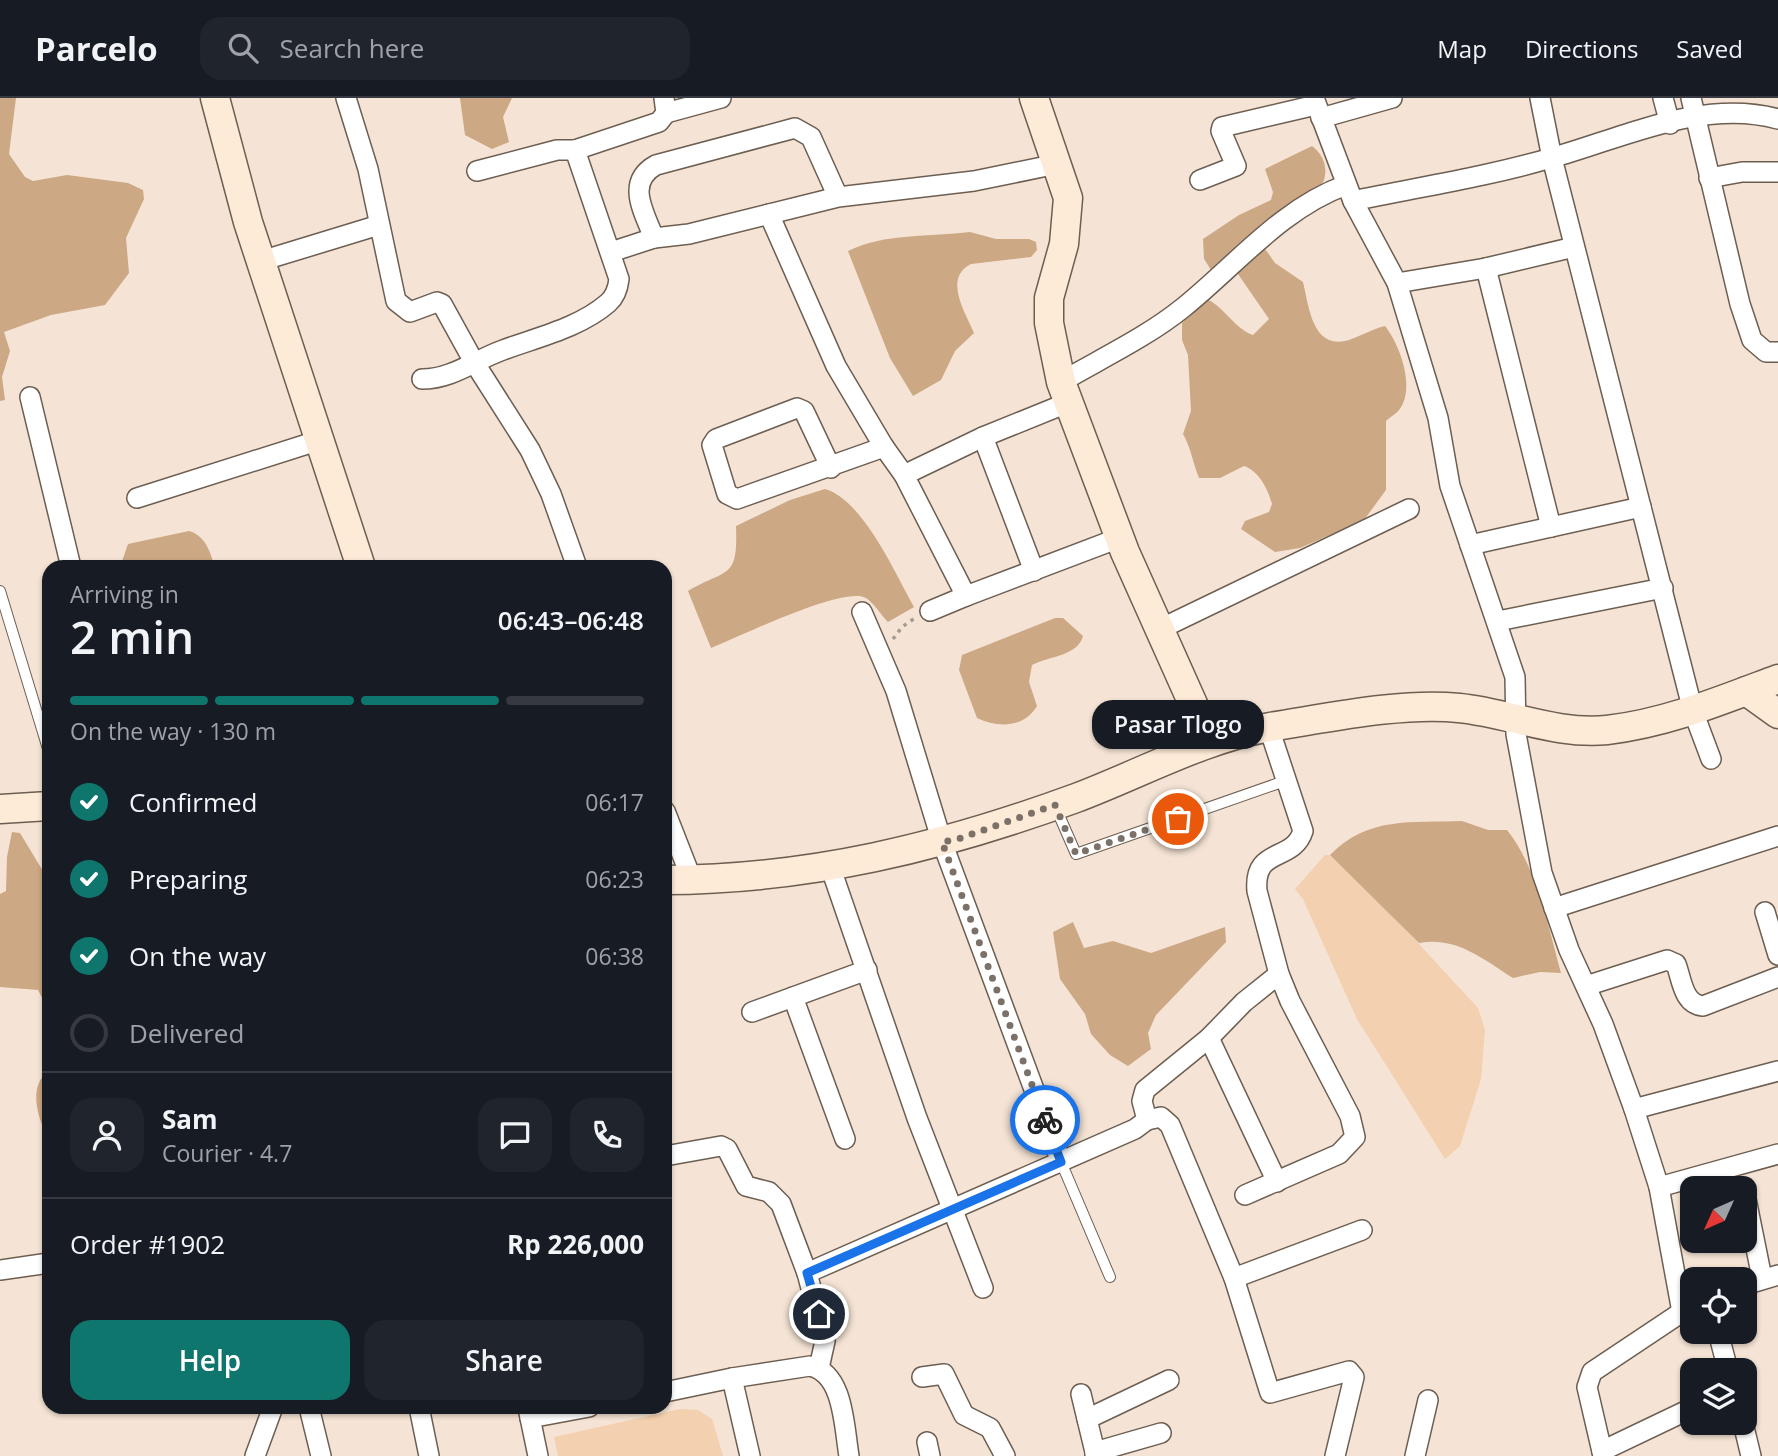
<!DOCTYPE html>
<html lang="en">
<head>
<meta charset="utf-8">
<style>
  body { margin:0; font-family:"Open Sans",sans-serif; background:#20242c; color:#f1f3f6; height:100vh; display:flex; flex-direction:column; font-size:26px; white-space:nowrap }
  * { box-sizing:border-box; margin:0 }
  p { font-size:23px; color:#9ea1a6 }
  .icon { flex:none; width:38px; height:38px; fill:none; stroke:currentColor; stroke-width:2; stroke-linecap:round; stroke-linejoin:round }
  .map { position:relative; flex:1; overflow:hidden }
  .panel { position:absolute; left:42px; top:462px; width:630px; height:854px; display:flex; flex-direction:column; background:#171b24; border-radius:21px; box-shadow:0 2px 5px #0004 }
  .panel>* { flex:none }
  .needle { width:46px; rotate:225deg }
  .buttons { position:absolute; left:1680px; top:1078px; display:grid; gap:14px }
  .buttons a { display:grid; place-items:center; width:77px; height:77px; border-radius:14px; background:#171b24; box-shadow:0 2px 5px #0004; font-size:35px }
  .pin { position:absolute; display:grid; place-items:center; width:60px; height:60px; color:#fff; margin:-30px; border:4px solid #fff; border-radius:50%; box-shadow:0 2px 7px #0007 }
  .courier { position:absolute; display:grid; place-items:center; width:70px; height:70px; margin:-35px; border:5px solid #1a73e8; border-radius:50%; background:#fff; color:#222; box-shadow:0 2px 9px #0007 }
  .bubble { position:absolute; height:49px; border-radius:21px; background:#171b24; box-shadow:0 2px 5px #0004; font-size:23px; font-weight:600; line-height:49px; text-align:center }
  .summary em { font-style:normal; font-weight:600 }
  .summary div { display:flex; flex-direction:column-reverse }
  .summary { display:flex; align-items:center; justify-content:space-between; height:119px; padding:0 28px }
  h1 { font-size:46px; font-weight:600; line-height:52px }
  .bar { display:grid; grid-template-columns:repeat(4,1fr); gap:10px 7px; align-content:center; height:84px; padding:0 28px }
  .bar i { height:9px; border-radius:5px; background:#363941 }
  .bar .current { background:#0f766e }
  .bar p { grid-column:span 4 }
  .line { display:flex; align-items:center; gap:18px; padding:0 28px; border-top:2px solid #363941 }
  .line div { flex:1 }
  .round { display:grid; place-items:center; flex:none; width:74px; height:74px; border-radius:21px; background:#20242c }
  ol { padding:0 28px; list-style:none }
  li { display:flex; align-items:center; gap:21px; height:77px }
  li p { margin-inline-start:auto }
  li .icon { padding:7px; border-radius:50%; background:#0f766e; color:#fff; stroke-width:4 }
  li:last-child { color:#9ea1a6 }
  li i { width:38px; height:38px; border:4px solid #363941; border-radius:50% }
  .button { display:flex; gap:14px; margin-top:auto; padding:14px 28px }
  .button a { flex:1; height:80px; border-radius:21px; background:#0f766e; color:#fff; font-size:28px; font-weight:600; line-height:80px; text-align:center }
  .button a+a { background:#20242c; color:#f1f3f6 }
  header { display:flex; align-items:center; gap:42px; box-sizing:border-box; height:98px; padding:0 35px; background:#171b24; border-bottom:2px solid #363941 }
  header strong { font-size:33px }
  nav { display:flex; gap:38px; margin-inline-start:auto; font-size:24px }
  .search { width:490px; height:63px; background:#20242c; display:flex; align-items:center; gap:18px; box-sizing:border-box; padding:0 24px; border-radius:21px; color:#9ea1a6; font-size:26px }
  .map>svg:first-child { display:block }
</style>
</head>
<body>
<header>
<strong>Parcelo</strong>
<div class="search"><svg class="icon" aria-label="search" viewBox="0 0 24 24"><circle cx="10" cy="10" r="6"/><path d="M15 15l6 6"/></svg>Search here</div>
<nav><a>Map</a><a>Directions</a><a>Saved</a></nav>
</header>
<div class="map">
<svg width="1778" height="1358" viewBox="0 0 1778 1358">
  <rect width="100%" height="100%" fill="#f5e4d5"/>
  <g fill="#f3d0af">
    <path d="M 1325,757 L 1330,757 L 1381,805 L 1478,910 L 1485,932 L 1481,981 L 1460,1048 L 1445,1061 L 1357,921 L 1303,801 L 1295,791 Z"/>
    <path d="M 680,1311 L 698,1312 L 712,1321 L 723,1358 L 558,1358 L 554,1339 Z"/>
  </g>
  <g fill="#cca885">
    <path d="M 0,0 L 16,0 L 9,56 L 25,79 L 33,83 L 67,77 L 128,85 L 143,92 L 144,101 L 126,140 L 129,175 L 105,207 L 51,217 L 4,234 L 10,253 L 2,279 L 5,302 L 0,303 Z"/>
    <path d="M 460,0 L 512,0 L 503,19 L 509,44 L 492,51 L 465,37 Z"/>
    <path d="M 1312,48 C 1323,56 1328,69 1324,82 C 1319,95 1275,136 1263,148 L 1275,165 L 1303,184 C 1309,208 1312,253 1349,242 C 1361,238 1372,231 1385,228 C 1400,247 1416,290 1399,312 C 1396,316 1390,319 1386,323 L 1386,392 L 1364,422 L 1300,450 L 1275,454 L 1241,431 L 1245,423 L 1269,414 L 1272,406 C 1268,391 1259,373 1244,368 L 1220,380 L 1199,380 C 1193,365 1191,350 1183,336 L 1191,313 L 1188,257 L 1182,242 L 1182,225 L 1204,200 C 1224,207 1233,230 1253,237 L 1269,221 L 1238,176 L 1213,175 L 1204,161 L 1203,141 L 1239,117 L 1271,102 L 1273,94 L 1265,71 Z"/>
    <path d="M 970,134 L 996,141 L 1029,141 L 1036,144 L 1037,152 L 1031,159 L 971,166 C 943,180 965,214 974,235 L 955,253 L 941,282 L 913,298 L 890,260 L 848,153 C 884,135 930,139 970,134 Z"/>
    <path d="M 825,391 C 863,402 895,475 914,509 L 888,524 C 881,517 874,505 866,500 C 844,487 737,540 711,550 L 688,493 C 728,470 738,482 736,428 L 790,402 Z"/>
    <path d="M 189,433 C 206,438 210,454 215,469 L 120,469 L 128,446 Z"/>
    <path d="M 1055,520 L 1063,520 L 1083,538 C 1078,558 1049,558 1032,567 L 1029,584 L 1037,608 C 1024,630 998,630 977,620 L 959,572 L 962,557 Z"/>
    <path d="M 1462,723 L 1488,732 L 1507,732 C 1536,767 1549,831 1561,875 L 1540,874 L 1513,880 C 1483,861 1456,838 1419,845 L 1330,757 C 1368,718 1411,725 1462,723 Z"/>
    <path d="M 12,734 L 20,735 L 49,783 L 49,913 L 38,892 L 0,889 L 0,796 L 6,793 L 7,759 Z"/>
    <path d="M 1073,824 L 1084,850 L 1113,843 L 1151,855 L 1225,829 L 1226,844 L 1156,917 L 1148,935 L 1151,951 L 1128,968 L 1110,957 L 1091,936 L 1085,916 L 1060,881 L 1053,834 Z"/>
    <path d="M 49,973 L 49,1043 C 39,1023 26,988 49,973 Z"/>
  </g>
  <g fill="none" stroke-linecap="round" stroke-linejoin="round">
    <g stroke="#6c5e51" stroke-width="12">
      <g id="lane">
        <path d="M 0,493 L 49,654"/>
        <path d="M 1055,708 L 1076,756 L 1279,685"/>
        <path d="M 1061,1064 L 1110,1179"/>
      </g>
    </g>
    <g stroke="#6c5e51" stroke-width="22">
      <g id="street">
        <path d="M 346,0 L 368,71 L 396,203 L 410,214 L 437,204 L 442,206 L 474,264 L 530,352 L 551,396 L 577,469"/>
        <path d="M 1314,0 L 1353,103 L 1397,185 L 1417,251 L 1438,320 L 1450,388 L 1515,579 L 1516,636 L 1542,775 L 1569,852 L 1603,926 L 1634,1011 L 1659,1089 L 1682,1214"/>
        <path d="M 1540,0 L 1552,60 L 1693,613 L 1711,661"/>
        <path d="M 1663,0 L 1670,26"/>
        <path d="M 1691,0 L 1740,206 L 1752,242 L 1766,254 L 1778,254"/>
        <path d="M 666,15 L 721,0"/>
        <path d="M 1321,20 L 1392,0"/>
        <path d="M 477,73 L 557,52 L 575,52"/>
        <path d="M 1709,80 L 1742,74 L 1778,74"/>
        <path d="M 1200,82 L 1236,68 L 1221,33 L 1222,29 L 1316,7"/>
        <path d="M 838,99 L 811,39 L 795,30 L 656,67 C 625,84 644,114 654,140 L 689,136 L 838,99 L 974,83 L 1057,66"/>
        <path d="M 1353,103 C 1419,89 1486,79 1551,60 C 1623,40 1703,0 1778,21"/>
        <path d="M 769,116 L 836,268 L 884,349 L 904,377 L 966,498 L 1119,440"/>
        <path d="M 611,154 L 654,140"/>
        <path d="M 261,163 L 379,127"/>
        <path d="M 1486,170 L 1551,429"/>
        <path d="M 1397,185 L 1486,170 L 1574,149"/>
        <path d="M 422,281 C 452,281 475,262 503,252 C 538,239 579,230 608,205 C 615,199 618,190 619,181 L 575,52 L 659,24 L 666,15 L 664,0"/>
        <path d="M 1061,284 C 1102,260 1147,239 1184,209 C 1236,167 1282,110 1346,87"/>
        <path d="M 30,299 L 71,469"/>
        <path d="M 983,339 L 1034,473"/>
        <path d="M 831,370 L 804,313 L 797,310 L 716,341 L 712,347 L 727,396 L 737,401 L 884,349"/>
        <path d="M 904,377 L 983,339 L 1067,305"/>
        <path d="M 137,400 L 320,342"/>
        <path d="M 1470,447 L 1641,409"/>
        <path d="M 930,513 L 966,498"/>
        <path d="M 862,514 L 896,593 L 942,744 L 1061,1064"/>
        <path d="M 1498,523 L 1663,490"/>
        <path d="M 1158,532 L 1409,411"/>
        <path d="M 665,713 L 692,782"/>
        <path d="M 830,768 L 917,1020 L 983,1190"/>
        <path d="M 1554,810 L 1778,738"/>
        <path d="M 1765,814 L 1778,857"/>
        <path d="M 1586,888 L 1667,862 L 1676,866 C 1682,882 1683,906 1703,908 L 1778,879"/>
        <path d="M 793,899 L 845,1041"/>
        <path d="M 752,914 L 867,872"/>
        <path d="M 1634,1011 L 1778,973"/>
        <path d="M 1147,1022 L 1161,1019 L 1170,1027 L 1234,1180 L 1270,1295 L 1349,1273 L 1354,1279 L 1335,1358"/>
        <path d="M 665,1058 L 721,1048 L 727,1051 L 746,1088 L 769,1094 L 781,1106 L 807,1175"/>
        <path d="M 1277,1084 L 1209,940 L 1244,904 L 1279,876"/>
        <path d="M 1659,1089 L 1778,1056"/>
        <path d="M 1745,1096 L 1762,1180"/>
        <path d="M 1245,1097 L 1339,1056 L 1355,1039 L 1350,1018 L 1290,903 L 1279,876 L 1257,793 C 1253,748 1293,765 1303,733 L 1269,630"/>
        <path d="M 0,1172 L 49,1165"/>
        <path d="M 1234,1180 L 1362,1132"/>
        <path d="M 1745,1187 L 1778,1177"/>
        <path d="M 1718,1234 L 1728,1272"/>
        <path d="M 819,1270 L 825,1243 L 807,1175 L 1135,1031 L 1147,1022 L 1142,1003 L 1145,992 L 1209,940"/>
        <path d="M 922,1279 L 944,1276 L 964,1317 L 990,1330 L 1005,1358"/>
        <path d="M 732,1280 L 810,1268 C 844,1275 844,1329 849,1358"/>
        <path d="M 665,1294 L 732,1280 L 750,1358"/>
        <path d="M 1081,1296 L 1095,1354"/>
        <path d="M 309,1309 L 321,1358"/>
        <path d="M 419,1309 L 429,1358"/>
        <path d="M 528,1310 L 538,1358"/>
        <path d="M 530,1320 L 589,1309"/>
        <path d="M 1087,1321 L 1169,1282"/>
        <path d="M 1743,1325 L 1751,1358"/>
        <path d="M 927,1344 L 930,1358"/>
        <path d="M 1602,1353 L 1692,1310"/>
        <path d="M 255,1358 L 273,1309"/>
        <path d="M 1095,1358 L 1095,1354 L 1161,1335"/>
        <path d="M 1415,1358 L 1428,1302"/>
        <path d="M 1603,1358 L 1587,1289 L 1592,1274 L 1682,1214 L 1692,1211"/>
      </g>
    </g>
    <g stroke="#6c5e51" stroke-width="31">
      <g id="secondary">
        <path d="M 215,0 L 248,124 L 361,469"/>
        <path d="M 1034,0 L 1068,100 L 1064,146 L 1049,200 L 1049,225 L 1061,284 L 1125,454 L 1210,644"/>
        <path d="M 1746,593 L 1778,616"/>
        <path d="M 0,711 L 49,708"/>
        <path d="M 665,782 C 811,781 939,750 1076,700 C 1140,676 1202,641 1270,629 C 1328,620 1402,604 1459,610 C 1510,615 1555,637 1607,632 C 1667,625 1722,602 1778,581"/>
      </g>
    </g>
    <path stroke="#a79a8f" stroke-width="3.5" stroke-dasharray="3.5 5" stroke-linecap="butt" d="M 893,541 L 902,529 L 915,520"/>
    <use href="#lane" stroke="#fff" stroke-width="10"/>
    <use href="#street" stroke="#fff" stroke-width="19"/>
    <use href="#secondary" stroke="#fdead7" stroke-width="28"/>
  </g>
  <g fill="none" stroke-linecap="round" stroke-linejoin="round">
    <path stroke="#7b7168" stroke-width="7" stroke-dasharray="0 12.6" d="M 1045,1022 L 942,744 L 958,741 L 1055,707 L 1076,756 L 1178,721"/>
    <path stroke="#1a73e8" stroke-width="9" d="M 819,1216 L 807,1175 L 1061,1064 L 1045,1022"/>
  </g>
</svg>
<div class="buttons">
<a><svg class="needle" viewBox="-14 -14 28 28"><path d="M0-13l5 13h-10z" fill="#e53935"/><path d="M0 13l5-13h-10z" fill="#9ea1a6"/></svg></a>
<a><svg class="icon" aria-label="locate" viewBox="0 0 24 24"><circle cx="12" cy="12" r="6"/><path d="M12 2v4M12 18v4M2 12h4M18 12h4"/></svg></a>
<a><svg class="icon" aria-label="layers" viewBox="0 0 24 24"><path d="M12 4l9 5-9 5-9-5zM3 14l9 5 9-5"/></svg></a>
</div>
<div class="pin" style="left:1178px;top:721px;background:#ea580c"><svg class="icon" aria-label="bag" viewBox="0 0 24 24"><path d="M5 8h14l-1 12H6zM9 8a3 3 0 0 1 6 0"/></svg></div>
<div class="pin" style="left:819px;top:1216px;background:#1f2937"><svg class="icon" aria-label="home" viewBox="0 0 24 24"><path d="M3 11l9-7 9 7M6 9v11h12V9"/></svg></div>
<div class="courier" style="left:1045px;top:1022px"><svg class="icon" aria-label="bike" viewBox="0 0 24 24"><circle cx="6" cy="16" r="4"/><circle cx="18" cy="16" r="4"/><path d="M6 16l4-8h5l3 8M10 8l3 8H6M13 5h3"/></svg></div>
<div class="bubble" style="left:1092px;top:602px;width:172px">Pasar Tlogo</div>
<section class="panel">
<div class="summary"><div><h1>2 min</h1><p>Arriving in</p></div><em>06:43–06:48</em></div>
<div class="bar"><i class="current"></i><i class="current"></i><i class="current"></i><i></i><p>On the way · 130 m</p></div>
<ol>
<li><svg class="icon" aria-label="check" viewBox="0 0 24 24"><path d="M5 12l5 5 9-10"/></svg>Confirmed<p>06:17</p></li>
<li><svg class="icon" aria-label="check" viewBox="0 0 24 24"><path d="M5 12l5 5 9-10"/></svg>Preparing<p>06:23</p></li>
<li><svg class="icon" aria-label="check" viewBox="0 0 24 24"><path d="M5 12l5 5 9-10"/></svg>On the way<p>06:38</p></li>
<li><i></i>Delivered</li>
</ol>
<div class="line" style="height:126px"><a class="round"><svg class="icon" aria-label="person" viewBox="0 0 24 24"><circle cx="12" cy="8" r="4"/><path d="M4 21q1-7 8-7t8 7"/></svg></a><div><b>Sam</b><p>Courier · 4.7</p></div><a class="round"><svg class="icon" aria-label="chat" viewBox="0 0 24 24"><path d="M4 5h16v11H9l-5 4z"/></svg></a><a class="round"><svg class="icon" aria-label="phone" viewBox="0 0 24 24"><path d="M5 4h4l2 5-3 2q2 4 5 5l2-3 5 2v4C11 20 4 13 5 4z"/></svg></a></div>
<div class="line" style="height:91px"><div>Order #1902</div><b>Rp 226,000</b></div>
<div class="button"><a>Help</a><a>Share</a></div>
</section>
</div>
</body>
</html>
